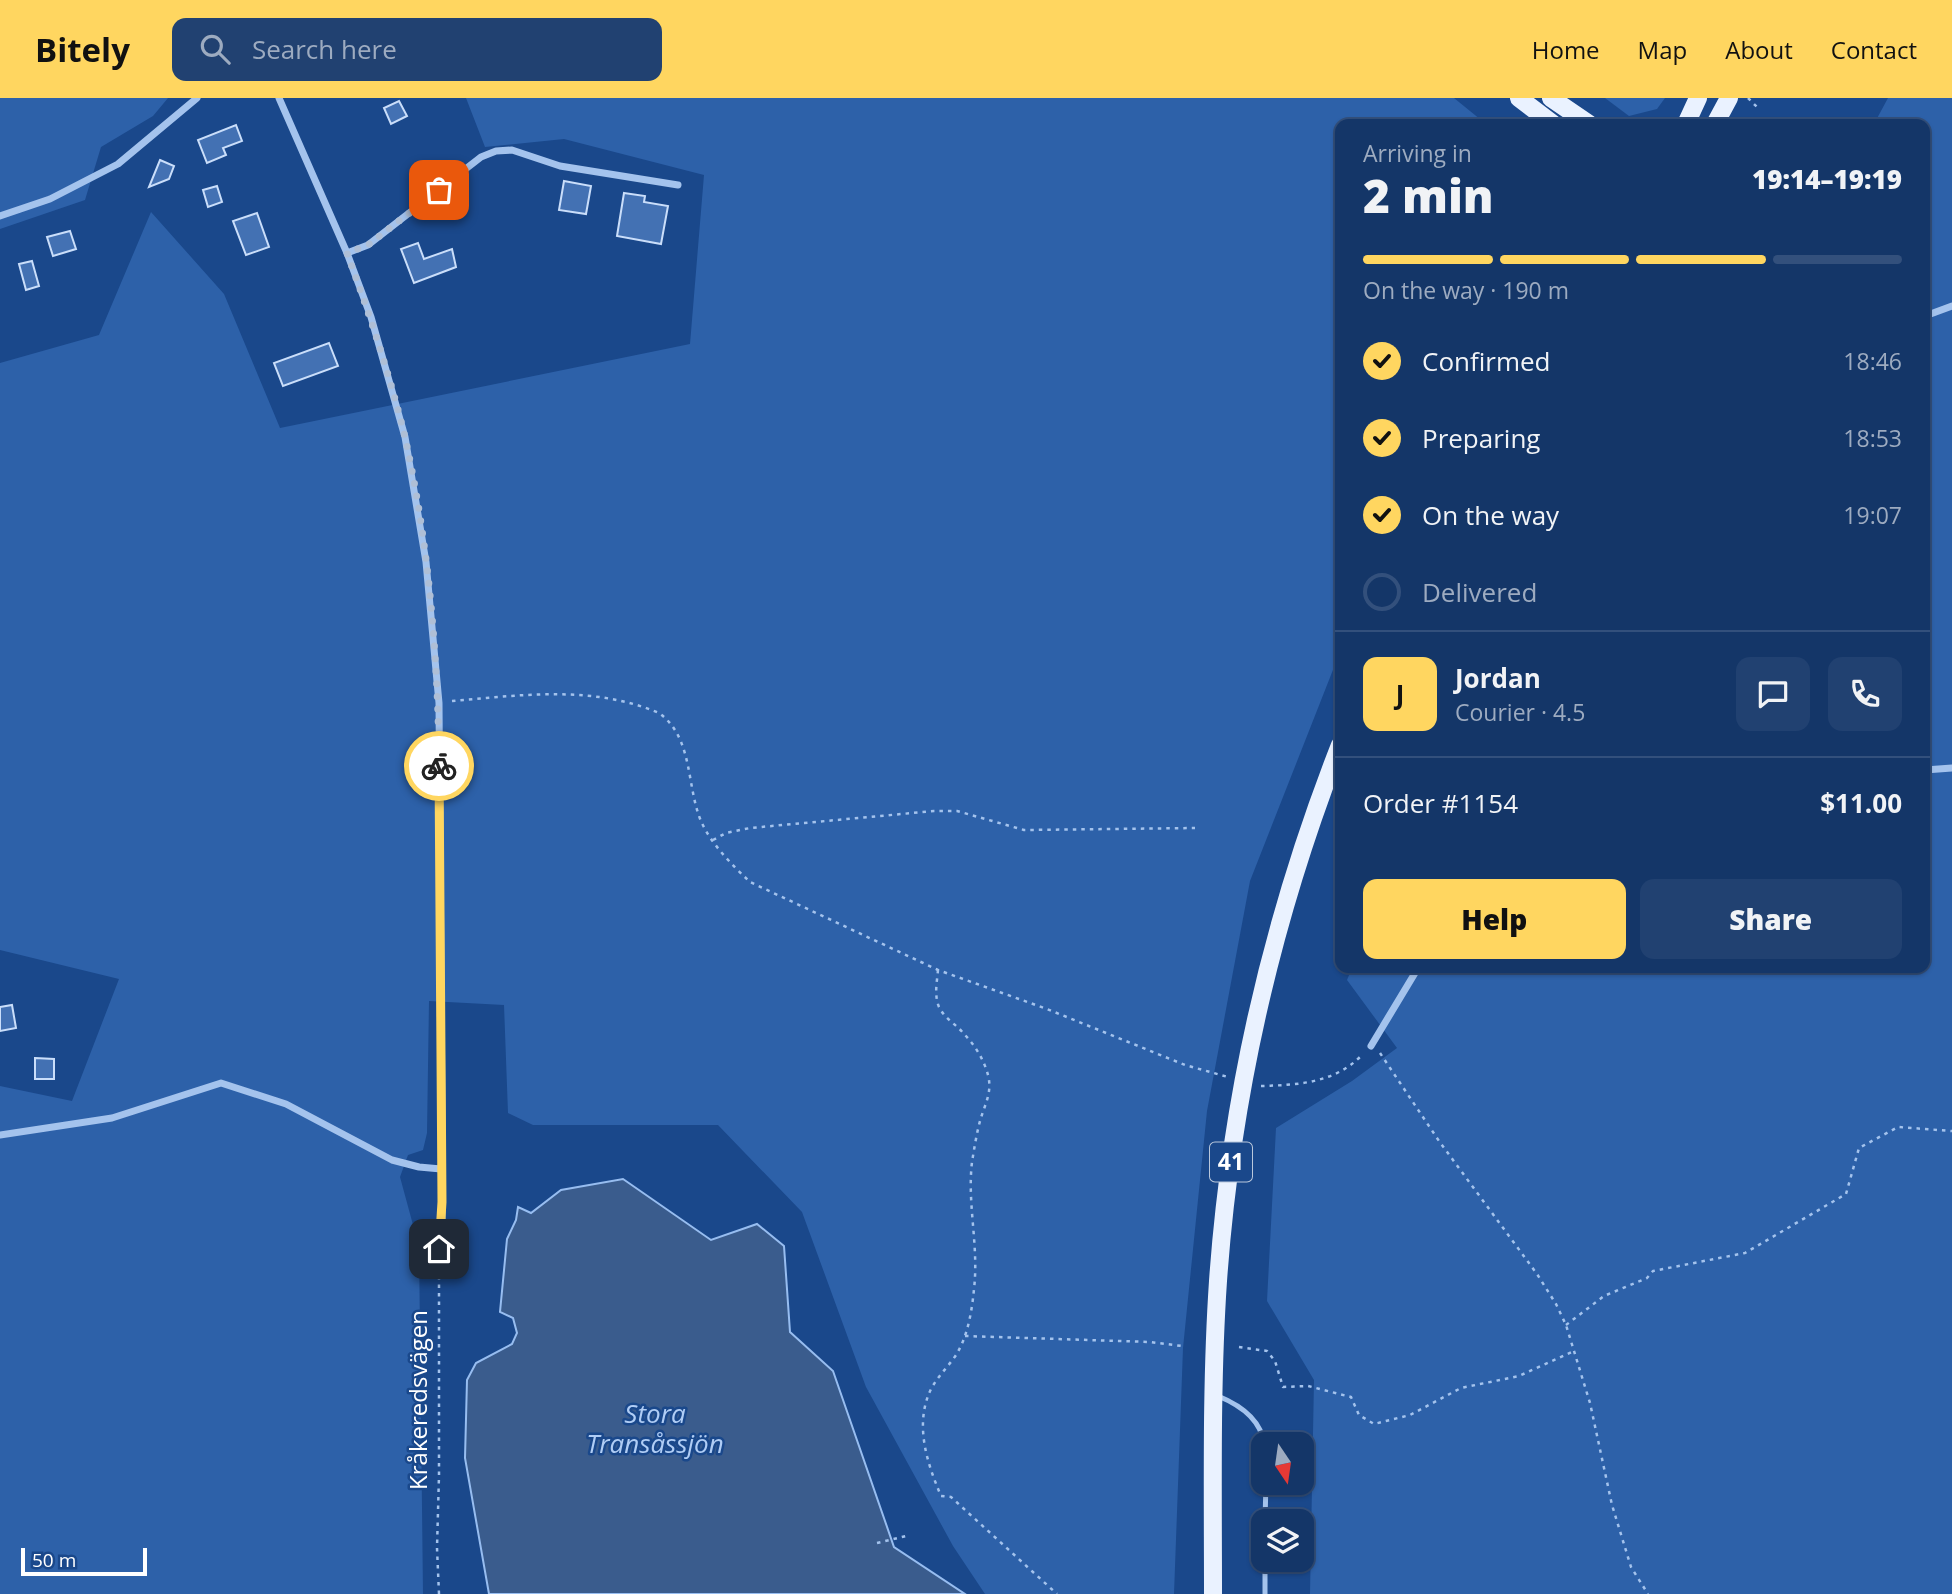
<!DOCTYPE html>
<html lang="en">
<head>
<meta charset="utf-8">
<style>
  body { margin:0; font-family:"Open Sans",sans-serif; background:#214171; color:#f1f3f6; height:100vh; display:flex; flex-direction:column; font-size:26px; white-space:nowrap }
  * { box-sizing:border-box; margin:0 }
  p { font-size:23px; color:#9dabc0 }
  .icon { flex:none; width:38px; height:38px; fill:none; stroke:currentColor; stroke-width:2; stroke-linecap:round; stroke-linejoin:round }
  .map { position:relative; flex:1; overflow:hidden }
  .drawer { position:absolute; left:1335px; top:21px; width:595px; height:854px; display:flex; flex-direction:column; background:#143668; border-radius:14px; box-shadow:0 2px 5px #0004,0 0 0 2px #33507c }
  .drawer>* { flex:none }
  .needle { width:46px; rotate:167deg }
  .controls { position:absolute; left:1251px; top:1334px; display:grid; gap:14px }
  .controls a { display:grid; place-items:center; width:63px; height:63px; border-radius:14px; background:#143668; box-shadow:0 2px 5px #0004,0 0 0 2px #33507c; font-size:35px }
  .scale { position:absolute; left:21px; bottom:18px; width:126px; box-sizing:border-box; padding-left:7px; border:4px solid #fff; border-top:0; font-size:19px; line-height:24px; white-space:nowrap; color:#fff; -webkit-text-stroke:5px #1a488b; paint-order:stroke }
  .pin { position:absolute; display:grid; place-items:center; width:60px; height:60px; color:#fff; margin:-30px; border-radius:14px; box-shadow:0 4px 10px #0006 }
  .courier { position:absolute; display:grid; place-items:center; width:70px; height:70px; margin:-35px; border:5px solid #ffd660; border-radius:50%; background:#fff; color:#222; box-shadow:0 2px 9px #0007 }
  .head em { font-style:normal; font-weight:800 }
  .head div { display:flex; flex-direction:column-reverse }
  .head { display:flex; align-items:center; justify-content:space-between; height:119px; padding:0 28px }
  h1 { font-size:46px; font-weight:800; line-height:52px }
  .bar { display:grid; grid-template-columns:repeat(4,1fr); gap:10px 7px; align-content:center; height:84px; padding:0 28px }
  .bar i { height:9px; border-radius:5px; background:#33507c }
  .bar .on { background:#ffd660 }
  .bar p { grid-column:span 4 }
  .line { display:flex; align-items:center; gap:18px; padding:0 28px; border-top:2px solid #33507c }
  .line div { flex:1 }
  .round { display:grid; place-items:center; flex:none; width:74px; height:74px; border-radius:14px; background:#214171 }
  ol { padding:0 28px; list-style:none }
  li { display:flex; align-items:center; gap:21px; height:77px }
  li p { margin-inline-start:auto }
  li .icon { padding:7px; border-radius:50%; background:#ffd660; color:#111; stroke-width:4 }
  li:last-child { color:#9dabc0 }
  li i { width:38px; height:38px; border:4px solid #33507c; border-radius:50% }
  .cta { display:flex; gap:14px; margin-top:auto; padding:14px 28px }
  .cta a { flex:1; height:80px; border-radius:14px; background:#ffd660; color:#111; font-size:28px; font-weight:800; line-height:80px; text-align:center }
  .cta a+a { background:#214171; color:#f1f3f6 }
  header { display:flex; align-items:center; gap:42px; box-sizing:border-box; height:98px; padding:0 35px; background:#ffd660; color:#111 }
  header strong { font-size:33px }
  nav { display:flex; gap:38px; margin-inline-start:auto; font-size:24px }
  .search { width:490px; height:63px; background:#214171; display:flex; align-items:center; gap:18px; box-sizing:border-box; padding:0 24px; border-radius:14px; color:#9dabc0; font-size:26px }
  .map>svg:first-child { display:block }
</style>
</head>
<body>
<header>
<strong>Bitely</strong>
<div class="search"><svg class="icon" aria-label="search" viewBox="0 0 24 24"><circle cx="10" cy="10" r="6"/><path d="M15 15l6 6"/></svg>Search here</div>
<nav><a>Home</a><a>Map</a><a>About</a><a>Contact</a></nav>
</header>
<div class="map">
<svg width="1952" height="1496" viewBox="0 0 1952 1496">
  <rect width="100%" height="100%" fill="#1a488b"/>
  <g fill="#2d61a9">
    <path d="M 0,0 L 168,0 L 153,18 L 101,49 L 85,102 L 0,131 Z"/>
    <path d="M 466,0 L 1454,0 L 1486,26 L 1340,26 L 1340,554 L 1250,783 L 1207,1013 L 1183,1250 L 1174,1496 L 985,1496 L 953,1448 L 866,1289 L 802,1114 L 718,1027 L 533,1027 L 508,1015 L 504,907 L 429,903 L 427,1035 L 423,1052 L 408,1057 L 400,1079 L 419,1149 L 423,1496 L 0,1496 L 0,988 L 72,1003 L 119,881 L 0,852 L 0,265 L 99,237 L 151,114 L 224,196 L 280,330 L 690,246 L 704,77 L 564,41 L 485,49 Z"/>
    <path d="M 1605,0 L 1665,0 L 1657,11 L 1629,18 Z"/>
    <path d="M 1888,0 L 1952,0 L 1952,1496 L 1310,1496 L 1314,1282 L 1267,1203 L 1276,1030 L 1352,983 L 1397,950 L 1347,882 L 1352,870 L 1925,870 L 1925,26 L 1874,26 Z"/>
  </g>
  <path fill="#3a5c8d" stroke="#97bdf0" stroke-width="2" d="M 623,1081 L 711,1142 L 757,1126 L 784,1148 L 790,1234 L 833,1273 L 894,1449 L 965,1496 L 489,1496 L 465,1360 L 467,1282 L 476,1265 L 512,1246 L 517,1235 L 513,1220 L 500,1214 L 507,1141 L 516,1122 L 518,1109 L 531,1115 L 561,1092 Z"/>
  <g fill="#4371b3" stroke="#cadefa" stroke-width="2">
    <path d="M 399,3 L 407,18 L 391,26 L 384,10 Z"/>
    <path d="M 236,27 L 242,43 L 223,50 L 226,57 L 207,65 L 198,42 Z"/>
    <path d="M 160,62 L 174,68 L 169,81 L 149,89 Z"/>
    <path d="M 564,83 L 591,88 L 586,116 L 559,112 Z"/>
    <path d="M 217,88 L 222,104 L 208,109 L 203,92 Z"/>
    <path d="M 624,95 L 645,98 L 644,104 L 668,108 L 661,146 L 617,138 Z"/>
    <path d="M 257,115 L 269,149 L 246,157 L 233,123 Z"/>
    <path d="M 70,133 L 76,151 L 53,158 L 47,139 Z"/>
    <path d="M 418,145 L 424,161 L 452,151 L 456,169 L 414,185 L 401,151 Z"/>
    <path d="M 32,163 L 39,188 L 26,192 L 19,166 Z"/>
    <path d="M 329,245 L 338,268 L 283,288 L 274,265 Z"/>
    <path d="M 12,907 L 16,930 L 0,933 L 0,909 Z"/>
    <path d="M 35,960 L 54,961 L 54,981 L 35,981 Z"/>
  </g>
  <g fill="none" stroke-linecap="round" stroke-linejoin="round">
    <g stroke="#a4c3ed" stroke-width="2.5" stroke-dasharray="3.5 5" stroke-linecap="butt">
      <path d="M 1748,0 L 1760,12"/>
      <path d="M 452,603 C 521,597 593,587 659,615 C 691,638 687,681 698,715 C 706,741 730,765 750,784 L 938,872 L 1047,911 L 1185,967 L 1228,979"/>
      <path d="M 713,742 L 726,735 L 750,730 L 934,713 L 957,713 L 1024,732 L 1195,730"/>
      <path d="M 938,872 C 937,884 934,897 939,909 C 945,921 956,926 964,936 C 975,947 984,962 988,977 C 993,996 983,1009 979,1027 C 976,1039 974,1052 972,1064 C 967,1106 979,1148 974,1191 C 972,1212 968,1238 956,1257 C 948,1269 938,1278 931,1291 C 914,1326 927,1365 941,1398 L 951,1399 L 1057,1496"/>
      <path d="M 1380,955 L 1439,1043 L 1537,1176 L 1556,1206 L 1566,1227 L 1590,1305 L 1612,1407 L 1631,1469 L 1648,1496"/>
      <path d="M 1261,988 C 1298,987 1335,985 1362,957"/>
      <path d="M 1566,1227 L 1604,1198 L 1647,1180 L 1653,1173 L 1745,1155 L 1846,1096 L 1859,1050 L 1898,1029 L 1952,1033"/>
      <path d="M 965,1238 L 1150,1244 L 1182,1248"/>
      <path d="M 1239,1249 L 1267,1253 L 1275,1263 L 1283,1289 L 1308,1288 L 1351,1299 L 1359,1317 L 1374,1326 L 1410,1317 L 1461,1290 L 1519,1278 L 1574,1253"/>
      <path d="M 877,1445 L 910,1437"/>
      <path d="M 439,1496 L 437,1450 L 439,1377 L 439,1161"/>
    </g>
    <g stroke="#a4c3ed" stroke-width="5">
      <path d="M 1218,1298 C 1240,1307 1261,1321 1264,1346"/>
      <path d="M 1265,1423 L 1266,1384"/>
      <path d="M 1265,1496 L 1265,1461"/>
    </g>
    <g stroke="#a4c3ed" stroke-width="7">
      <path d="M 279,0 L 347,155 L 371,219 L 405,339 L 426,464 L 439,605 L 442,1022 L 442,1125 L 439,1151"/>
      <path d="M 0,118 L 50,101 L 118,66 L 197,0"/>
      <path d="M 347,155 L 368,147 L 481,59 L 496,53 L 512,52 L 560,68 L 678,87"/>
      <path d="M 1925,218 L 1952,208"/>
      <path d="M 1925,672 L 1952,670"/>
      <path d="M 1371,948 L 1418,870"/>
      <path d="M 0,1037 L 112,1020 L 221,985 L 286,1006 L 392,1062 L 419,1069 L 441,1071"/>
    </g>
    <g stroke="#eaf2ff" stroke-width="18">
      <path d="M 1519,0 L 1553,26"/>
      <path d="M 1551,0 L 1589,26"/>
      <path d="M 1686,26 L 1698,0"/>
      <path d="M 1715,26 L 1729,0"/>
      <path d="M 1213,1496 C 1213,1392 1211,1287 1218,1183 C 1231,999 1273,818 1340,647"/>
    </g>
  </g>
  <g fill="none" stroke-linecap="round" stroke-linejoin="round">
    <path stroke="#afbfd6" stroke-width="7" stroke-dasharray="0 12.6" d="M 439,92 L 368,147 L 347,155 C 369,215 390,277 405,339 C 429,446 438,559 439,668"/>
    <path stroke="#ffd660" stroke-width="9" d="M 439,1151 L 442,1104 L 439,668"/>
  </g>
  <g text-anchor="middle" stroke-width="5" stroke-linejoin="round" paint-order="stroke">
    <rect fill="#1a488b" stroke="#bac8dc" stroke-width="2" x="1210" y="1044.5" width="42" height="39" rx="5"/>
    <g font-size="23" font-weight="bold" fill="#fff">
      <text x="1231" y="1072">41</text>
    </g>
    <g font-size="24" fill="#fff" stroke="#1a488b">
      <text transform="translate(419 1302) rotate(-90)" y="8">Kråkeredsvägen</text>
    </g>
    <g font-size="26" font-style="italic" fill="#b0cdf5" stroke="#1a488b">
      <text x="655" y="1325">Stora<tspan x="655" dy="30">Transåssjön</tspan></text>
    </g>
  </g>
</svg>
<div class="controls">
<a><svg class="needle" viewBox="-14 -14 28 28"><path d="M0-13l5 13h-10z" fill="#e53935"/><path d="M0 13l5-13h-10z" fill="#9dabc0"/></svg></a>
<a><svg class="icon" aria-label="layers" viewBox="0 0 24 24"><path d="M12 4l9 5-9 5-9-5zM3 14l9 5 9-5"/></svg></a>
</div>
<div class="scale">50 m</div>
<div class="pin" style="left:439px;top:92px;background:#ea580c"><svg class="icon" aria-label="bag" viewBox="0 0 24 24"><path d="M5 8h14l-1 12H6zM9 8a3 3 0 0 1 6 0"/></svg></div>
<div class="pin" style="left:439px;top:1151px;background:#1f2937"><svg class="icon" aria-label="home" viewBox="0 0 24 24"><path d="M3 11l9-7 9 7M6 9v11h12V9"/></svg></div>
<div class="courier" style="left:439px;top:668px"><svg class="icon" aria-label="bike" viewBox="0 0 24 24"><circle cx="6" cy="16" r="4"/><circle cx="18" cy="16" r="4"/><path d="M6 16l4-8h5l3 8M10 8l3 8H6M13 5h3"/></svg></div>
<section class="drawer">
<div class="head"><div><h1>2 min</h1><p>Arriving in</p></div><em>19:14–19:19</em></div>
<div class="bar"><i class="on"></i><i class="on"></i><i class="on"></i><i></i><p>On the way · 190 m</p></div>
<ol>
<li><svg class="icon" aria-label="check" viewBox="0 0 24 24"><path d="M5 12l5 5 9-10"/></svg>Confirmed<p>18:46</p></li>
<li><svg class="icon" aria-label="check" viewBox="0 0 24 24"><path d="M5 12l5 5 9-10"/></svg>Preparing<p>18:53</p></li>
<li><svg class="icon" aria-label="check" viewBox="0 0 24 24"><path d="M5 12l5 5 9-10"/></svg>On the way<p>19:07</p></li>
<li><i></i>Delivered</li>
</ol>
<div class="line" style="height:126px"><b class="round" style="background:#ffd660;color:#111">J</b><div><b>Jordan</b><p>Courier · 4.5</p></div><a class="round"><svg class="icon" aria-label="chat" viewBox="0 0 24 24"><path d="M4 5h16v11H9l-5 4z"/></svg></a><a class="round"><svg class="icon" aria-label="phone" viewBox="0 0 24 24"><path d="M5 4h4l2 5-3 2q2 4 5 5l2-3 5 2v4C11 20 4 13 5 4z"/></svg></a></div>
<div class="line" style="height:91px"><div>Order #1154</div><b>$11.00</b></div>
<div class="cta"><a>Help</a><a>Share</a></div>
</section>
</div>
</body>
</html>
